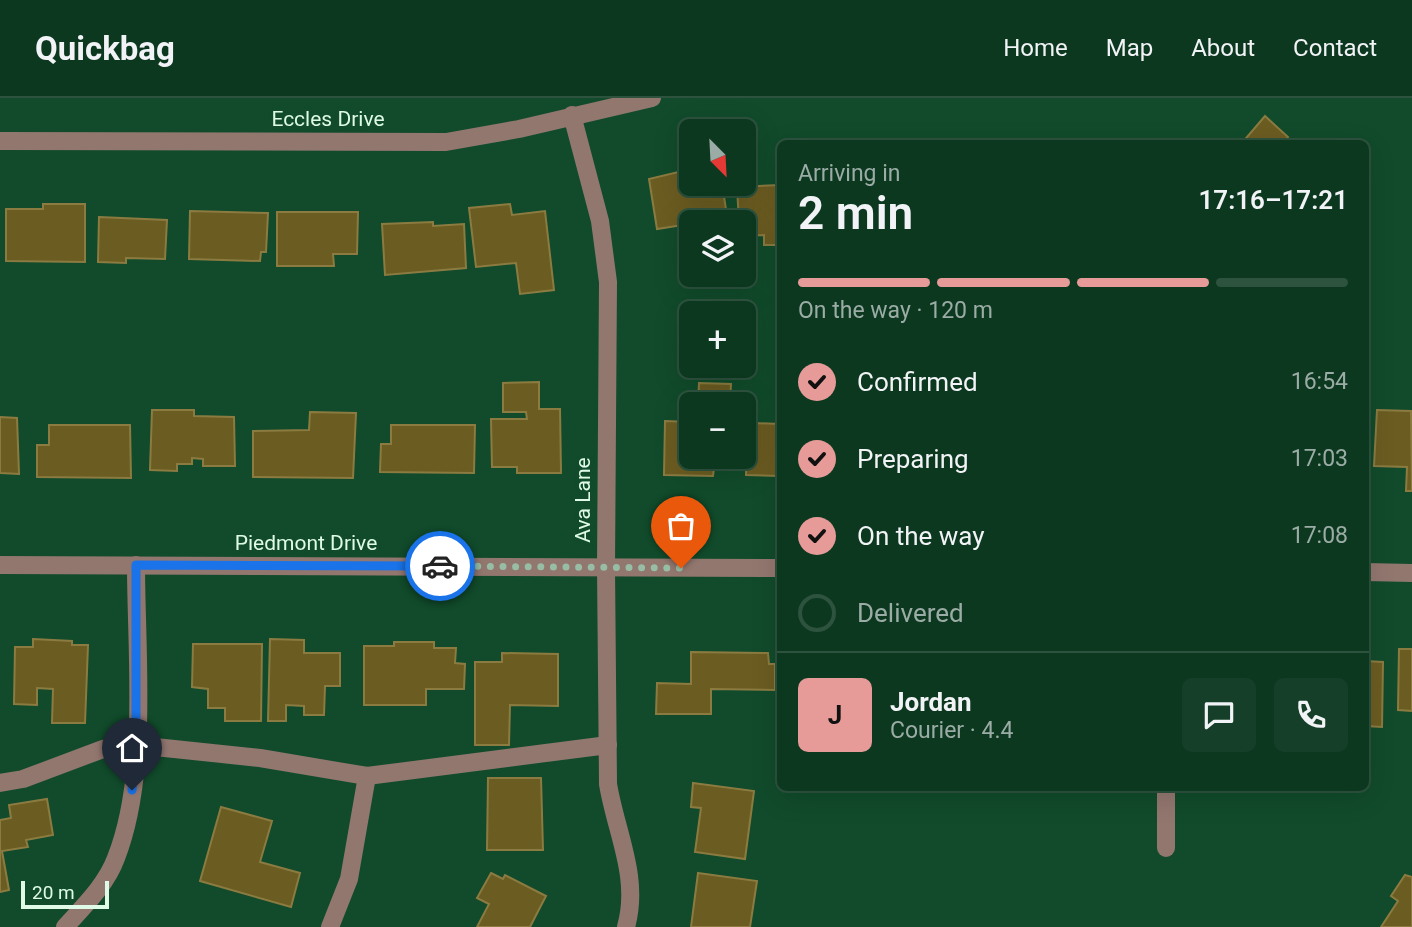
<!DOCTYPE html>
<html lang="en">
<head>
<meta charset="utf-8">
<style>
  body { margin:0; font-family:Roboto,sans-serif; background:#163f29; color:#f1f3f6; height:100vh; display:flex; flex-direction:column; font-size:26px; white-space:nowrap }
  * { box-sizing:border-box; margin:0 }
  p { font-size:23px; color:#9aaca5 }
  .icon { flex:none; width:38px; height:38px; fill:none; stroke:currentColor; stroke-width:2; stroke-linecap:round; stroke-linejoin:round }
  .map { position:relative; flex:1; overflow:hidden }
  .side { position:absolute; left:777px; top:42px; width:592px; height:651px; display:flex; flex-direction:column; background:#0d3820; border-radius:10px; box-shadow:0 7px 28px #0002,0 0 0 2px #2d523e }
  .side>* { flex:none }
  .needle { width:46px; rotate:156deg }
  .controls { position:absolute; left:679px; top:21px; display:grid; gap:14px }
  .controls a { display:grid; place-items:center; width:77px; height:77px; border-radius:10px; background:#0d3820; box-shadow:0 7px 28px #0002,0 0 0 2px #2d523e; font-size:35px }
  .scale { position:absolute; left:21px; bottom:18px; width:88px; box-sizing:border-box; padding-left:7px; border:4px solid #dffbe7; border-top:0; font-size:19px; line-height:24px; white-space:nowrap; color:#dffbe7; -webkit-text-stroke:5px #114b2b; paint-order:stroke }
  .pin { position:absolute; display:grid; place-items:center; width:60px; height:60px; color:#fff; margin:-72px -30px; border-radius:50% 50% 50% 0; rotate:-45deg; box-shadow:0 0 7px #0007 }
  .pin .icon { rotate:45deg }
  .courier { position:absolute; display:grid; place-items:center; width:70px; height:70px; margin:-35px; border:5px solid #1a73e8; border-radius:50%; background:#fff; color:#222; box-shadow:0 2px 9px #0007 }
  .overview em { font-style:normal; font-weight:600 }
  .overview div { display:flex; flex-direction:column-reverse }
  .overview { display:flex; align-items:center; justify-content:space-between; height:119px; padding:0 21px }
  h1 { font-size:46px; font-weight:600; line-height:52px }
  .bar { display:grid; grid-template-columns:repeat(4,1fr); gap:10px 7px; align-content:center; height:84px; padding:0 21px }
  .bar i { height:9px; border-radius:5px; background:#2d523e }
  .bar .active { background:#e69b98 }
  .bar p { grid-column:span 4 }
  .line { display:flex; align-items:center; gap:18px; padding:0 21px; border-top:2px solid #2d523e }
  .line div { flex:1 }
  .round { display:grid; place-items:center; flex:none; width:74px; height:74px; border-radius:10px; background:#163f29 }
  ol { padding:0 21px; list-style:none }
  li { display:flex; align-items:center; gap:21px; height:77px }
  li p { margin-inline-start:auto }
  li .icon { padding:7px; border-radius:50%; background:#e69b98; color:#111; stroke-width:4 }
  li:last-child { color:#9aaca5 }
  li i { width:38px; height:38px; border:4px solid #2d523e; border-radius:50% }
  header { display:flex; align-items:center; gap:42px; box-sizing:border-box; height:98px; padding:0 35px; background:#0d3820; border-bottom:2px solid #2d523e }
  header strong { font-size:33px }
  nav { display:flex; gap:38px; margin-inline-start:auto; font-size:24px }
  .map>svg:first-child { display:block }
</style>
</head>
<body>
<header>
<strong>Quickbag</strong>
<nav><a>Home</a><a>Map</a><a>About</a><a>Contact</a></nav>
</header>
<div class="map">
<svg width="1412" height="829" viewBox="0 0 1412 829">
  <rect width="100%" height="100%" fill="#114b2b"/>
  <g fill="#6b5c21" stroke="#8b7b41" stroke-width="2">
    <path d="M 1265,18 L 1288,39 L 1282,46 L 1241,46 Z"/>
    <path d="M 691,71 L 691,86 L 722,86 L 728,124 L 694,124 L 693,116 L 681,118 L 683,127 L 657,131 L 649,81 Z"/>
    <path d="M 780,87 L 780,147 L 764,147 L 764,137 L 745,138 L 744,124 L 739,124 L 737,89 Z"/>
    <path d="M 43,106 L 85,106 L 85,164 L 6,163 L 6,111 L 43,111 Z"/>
    <path d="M 510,106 L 512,117 L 545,113 L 554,192 L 520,196 L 516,165 L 476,169 L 469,110 Z"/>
    <path d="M 190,113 L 268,115 L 266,154 L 261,154 L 260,163 L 189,161 Z"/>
    <path d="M 277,114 L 358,114 L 357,156 L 333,156 L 334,168 L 277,168 Z"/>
    <path d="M 99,119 L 167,122 L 165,161 L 126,160 L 126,165 L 98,164 Z"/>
    <path d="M 433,124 L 433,128 L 464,126 L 466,170 L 385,177 L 382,126 Z"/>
    <path d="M 539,284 L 539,311 L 560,311 L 561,375 L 517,375 L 517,369 L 492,369 L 491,321 L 527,321 L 526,314 L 503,314 L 503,285 Z"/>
    <path d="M 699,285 L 731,286 L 730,306 L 698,306 Z"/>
    <path d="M 152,312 L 194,312 L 194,318 L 234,319 L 235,368 L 203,368 L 203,361 L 192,360 L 192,366 L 177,366 L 177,373 L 150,372 Z"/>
    <path d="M 1377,312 L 1411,313 L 1412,393 L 1406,393 L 1407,369 L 1374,368 Z"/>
    <path d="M 310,314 L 356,315 L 353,380 L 253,379 L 253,333 L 309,332 Z"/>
    <path d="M 0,319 L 17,320 L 19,376 L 0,375 Z"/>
    <path d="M 665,323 L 691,324 L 691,359 L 729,359 L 729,370 L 714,370 L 713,378 L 664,377 Z"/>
    <path d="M 754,325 L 780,326 L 780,378 L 746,377 L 747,344 L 753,344 Z"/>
    <path d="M 49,327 L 130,327 L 131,380 L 37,379 L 37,347 L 49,347 Z"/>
    <path d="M 391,327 L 475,327 L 474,375 L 380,374 L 381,346 L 391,346 Z"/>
    <path d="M 33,541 L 72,543 L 72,547 L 88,547 L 85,625 L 52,625 L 53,591 L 37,590 L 37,607 L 14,606 L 15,549 L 33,549 Z"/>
    <path d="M 270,541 L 304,542 L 304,555 L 340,555 L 340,588 L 325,588 L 324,617 L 304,617 L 304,608 L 286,607 L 286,623 L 268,623 Z"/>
    <path d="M 394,544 L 434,544 L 434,550 L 456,550 L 455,565 L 465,566 L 464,591 L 426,591 L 426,607 L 364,607 L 364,548 L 394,548 Z"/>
    <path d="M 193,546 L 262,546 L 261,623 L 225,623 L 225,610 L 208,610 L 208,591 L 192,589 Z"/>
    <path d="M 1399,551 L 1412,551 L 1412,613 L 1398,612 Z"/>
    <path d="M 691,554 L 768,555 L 769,566 L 775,566 L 775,592 L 711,591 L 711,616 L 656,616 L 657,585 L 691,586 Z"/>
    <path d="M 502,555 L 558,556 L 558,608 L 510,607 L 509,647 L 475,647 L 475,564 L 502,564 Z"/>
    <path d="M 1365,563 L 1383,564 L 1382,629 L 1365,628 Z"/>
    <path d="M 488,680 L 541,680 L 543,752 L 487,752 Z"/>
    <path d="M 693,685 L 754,693 L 745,761 L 695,754 L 701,710 L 691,709 Z"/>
    <path d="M 47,701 L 53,737 L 26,742 L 28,749 L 2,753 L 9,792 L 0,794 L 0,722 L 11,720 L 9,707 Z"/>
    <path d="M 221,709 L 272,723 L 260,764 L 300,775 L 291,809 L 200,783 Z"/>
    <path d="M 491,775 L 503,781 L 505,777 L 546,798 L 530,829 L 477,829 L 489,806 L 477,800 Z"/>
    <path d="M 698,775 L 757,783 L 750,829 L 691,829 Z"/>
    <path d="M 1405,777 L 1412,779 L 1412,829 L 1381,829 L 1398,803 L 1391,798 Z"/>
  </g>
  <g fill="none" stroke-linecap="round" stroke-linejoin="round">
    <g stroke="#92776f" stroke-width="18">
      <path d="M 572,17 L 600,123 L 608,184 L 606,469 L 608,686 C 616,735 640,779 626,829"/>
      <path d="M 0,43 L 446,44 L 519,31 L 652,0"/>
      <path d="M 0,467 L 780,470"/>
      <path d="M 1365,474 L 1412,475"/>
      <path d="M 0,685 L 23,681 L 103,651 L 136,647 L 260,660 L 367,678 L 608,647"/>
      <path d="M 1166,750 L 1166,690"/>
      <path d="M 65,829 C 84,808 106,787 116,760 C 149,676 136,557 136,467"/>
      <path d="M 330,829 L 349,781 L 367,678"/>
    </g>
  </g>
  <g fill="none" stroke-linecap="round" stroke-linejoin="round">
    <path stroke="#97bda5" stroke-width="7" stroke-dasharray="0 12.6" d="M 440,468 L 681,470"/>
    <path stroke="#1a73e8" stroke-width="9" d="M 132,692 L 136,647 L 136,467 L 440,468"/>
  </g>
  <g text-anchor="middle" stroke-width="7" stroke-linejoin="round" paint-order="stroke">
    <g font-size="21" fill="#dffbe7" stroke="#114b2b">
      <text x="328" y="28">Eccles Drive</text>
      <text transform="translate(583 402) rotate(-90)" y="7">Ava Lane</text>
      <text x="306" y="452">Piedmont Drive</text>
    </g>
  </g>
</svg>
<div class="controls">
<a><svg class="needle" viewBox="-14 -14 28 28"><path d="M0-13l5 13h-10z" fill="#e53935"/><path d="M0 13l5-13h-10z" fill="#9aaca5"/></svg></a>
<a><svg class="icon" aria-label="layers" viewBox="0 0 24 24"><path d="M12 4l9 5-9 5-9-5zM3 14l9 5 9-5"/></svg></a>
<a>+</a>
<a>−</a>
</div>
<div class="scale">20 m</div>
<div class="pin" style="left:681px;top:470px;background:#ea580c"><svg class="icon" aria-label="bag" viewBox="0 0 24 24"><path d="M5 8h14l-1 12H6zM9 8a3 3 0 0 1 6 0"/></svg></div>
<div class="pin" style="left:132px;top:692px;background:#1f2937"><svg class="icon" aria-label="home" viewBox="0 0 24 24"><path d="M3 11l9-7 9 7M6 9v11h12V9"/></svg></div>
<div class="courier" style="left:440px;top:468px"><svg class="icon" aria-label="car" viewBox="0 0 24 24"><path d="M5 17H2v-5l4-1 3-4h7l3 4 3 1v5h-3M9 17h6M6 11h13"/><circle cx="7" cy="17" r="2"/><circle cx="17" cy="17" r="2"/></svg></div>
<section class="side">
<div class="overview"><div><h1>2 min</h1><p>Arriving in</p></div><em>17:16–17:21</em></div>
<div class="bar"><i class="active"></i><i class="active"></i><i class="active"></i><i></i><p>On the way · 120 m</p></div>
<ol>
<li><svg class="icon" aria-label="check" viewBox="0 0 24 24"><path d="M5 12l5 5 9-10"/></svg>Confirmed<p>16:54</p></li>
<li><svg class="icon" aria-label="check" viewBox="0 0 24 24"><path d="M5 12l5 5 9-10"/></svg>Preparing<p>17:03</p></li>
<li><svg class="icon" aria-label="check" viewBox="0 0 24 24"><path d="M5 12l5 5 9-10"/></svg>On the way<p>17:08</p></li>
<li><i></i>Delivered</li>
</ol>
<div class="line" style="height:126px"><b class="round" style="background:#e69b98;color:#111">J</b><div><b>Jordan</b><p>Courier · 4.4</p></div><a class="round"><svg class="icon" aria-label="chat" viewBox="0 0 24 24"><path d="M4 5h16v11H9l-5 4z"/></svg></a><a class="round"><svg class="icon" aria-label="phone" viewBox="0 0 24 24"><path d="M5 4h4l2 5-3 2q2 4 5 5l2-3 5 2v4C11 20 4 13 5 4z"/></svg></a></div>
</section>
</div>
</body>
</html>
